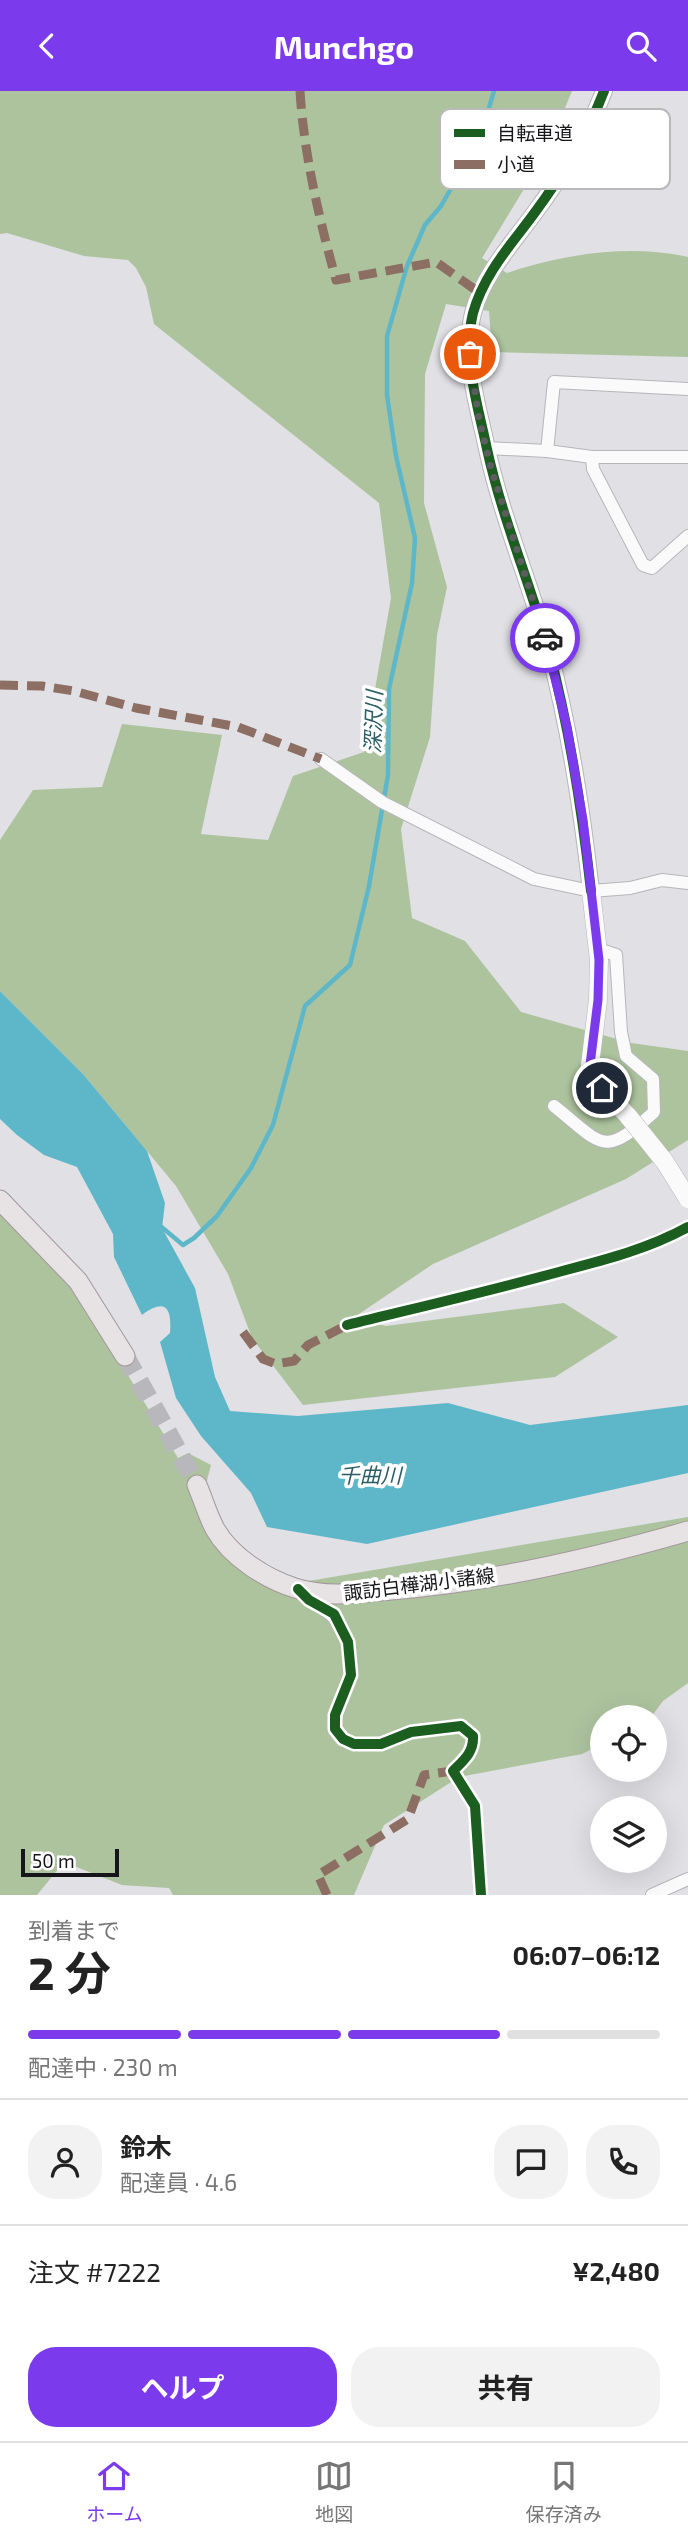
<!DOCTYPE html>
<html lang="ja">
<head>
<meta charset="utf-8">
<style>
  body { margin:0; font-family:"Exo 2","Noto Sans JP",sans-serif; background:#f2f2f2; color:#222; height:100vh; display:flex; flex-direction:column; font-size:26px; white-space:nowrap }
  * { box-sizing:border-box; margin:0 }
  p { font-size:23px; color:#767676 }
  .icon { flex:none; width:38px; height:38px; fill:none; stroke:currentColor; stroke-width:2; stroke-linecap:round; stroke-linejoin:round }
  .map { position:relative; height:1804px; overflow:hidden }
  .details { display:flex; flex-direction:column; background:#fff; flex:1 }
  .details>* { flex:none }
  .tools { position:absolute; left:590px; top:1614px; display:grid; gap:14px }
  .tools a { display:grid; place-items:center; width:77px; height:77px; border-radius:50%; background:#fff; box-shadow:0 7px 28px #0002; font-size:35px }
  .scale { position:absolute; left:21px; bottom:18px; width:98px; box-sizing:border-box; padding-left:7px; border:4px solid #16161a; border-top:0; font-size:19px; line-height:24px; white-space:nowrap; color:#16161a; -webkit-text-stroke:5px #fff; paint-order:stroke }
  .pin { position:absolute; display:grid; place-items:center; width:60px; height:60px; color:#fff; margin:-30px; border:4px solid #fff; border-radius:50%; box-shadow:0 2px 7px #0007 }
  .courier { position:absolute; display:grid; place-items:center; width:70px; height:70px; margin:-35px; border:5px solid #7c3aed; border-radius:50%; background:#fff; color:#222; box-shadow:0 2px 9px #0007 }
  .summary em { font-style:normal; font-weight:700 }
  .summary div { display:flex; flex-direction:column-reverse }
  .summary { display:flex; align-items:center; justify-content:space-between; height:119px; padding:0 28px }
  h1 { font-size:46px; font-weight:700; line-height:52px }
  .bar { display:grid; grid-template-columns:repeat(4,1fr); gap:10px 7px; align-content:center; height:84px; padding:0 28px }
  .bar i { height:9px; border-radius:5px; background:#e0e0e0 }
  .bar .active { background:#7c3aed }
  .bar p { grid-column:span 4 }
  .line { display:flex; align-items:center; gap:18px; padding:0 28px; border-top:2px solid #e0e0e0 }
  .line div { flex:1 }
  .round { display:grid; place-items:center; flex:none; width:74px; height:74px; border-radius:28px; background:#f2f2f2 }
  .primary-button { display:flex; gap:14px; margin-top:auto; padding:14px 28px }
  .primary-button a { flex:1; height:80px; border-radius:28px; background:#7c3aed; color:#fff; font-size:28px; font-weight:700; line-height:80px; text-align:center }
  .primary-button a+a { background:#f2f2f2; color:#222 }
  header { display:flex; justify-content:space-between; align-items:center; height:91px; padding:0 28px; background:#7c3aed; color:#fff; font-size:32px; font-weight:700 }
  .tab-bar { display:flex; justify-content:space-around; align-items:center; height:98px; border-top:2px solid #e0e0e0; background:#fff; font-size:19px; color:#767676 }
  .tab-bar a { display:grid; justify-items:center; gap:4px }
  .tab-bar .active { color:#7c3aed }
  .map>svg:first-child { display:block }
</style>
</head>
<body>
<header><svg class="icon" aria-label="back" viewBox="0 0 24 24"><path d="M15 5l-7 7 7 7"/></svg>Munchgo<svg class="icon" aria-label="search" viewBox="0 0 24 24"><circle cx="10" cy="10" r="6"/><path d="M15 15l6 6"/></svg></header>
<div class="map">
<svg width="688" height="1804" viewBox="0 0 688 1804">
  <rect width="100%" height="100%" fill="#e0e0e5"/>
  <g fill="#adc39e">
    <path d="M 0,0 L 572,0 L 547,60 L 482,167 L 507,182 C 563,163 630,153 688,166 L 688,266 L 492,261 L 489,220 L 446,213 L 425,283 L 424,412 L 447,496 L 437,544 L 430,646 L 401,738 L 412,827 L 465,850 L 521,921 L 631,952 L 688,960 L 688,1049 L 626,1088 L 433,1173 L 353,1227 L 386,1235 L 564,1212 L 618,1246 L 555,1286 L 303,1314 L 252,1247 L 228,1183 L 176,1095 L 83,983 L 0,900 L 0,749 L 33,699 L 102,696 L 122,633 L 222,644 L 201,743 L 268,749 L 293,685 L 364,661 L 391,507 L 379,412 L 154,233 L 146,196 L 136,177 L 128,169 L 84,165 L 7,142 L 0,143 Z"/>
    <path d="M 0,1116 L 55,1173 L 111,1256 L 178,1367 L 188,1362 L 211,1374 L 206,1393 L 206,1430 L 273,1496 L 688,1426 L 688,1592 L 663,1610 L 651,1626 L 602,1626 L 602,1653 L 582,1663 L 459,1686 L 384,1734 L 354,1804 L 173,1804 L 169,1797 L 122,1794 L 64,1771 L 37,1804 L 0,1804 Z"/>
  </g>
  <path fill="#5eb7c8" d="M 0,900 L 83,983 L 147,1060 L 165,1112 L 162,1137 L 195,1197 L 215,1286 L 230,1320 L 298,1325 L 448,1312 L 530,1334 L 688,1314 L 688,1382 L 367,1453 L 267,1436 L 251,1402 L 201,1345 L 176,1307 L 160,1251 L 170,1242 C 172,1216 165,1207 142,1224 L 114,1166 L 113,1143 L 77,1076 L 44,1064 L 17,1044 L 0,1028 Z"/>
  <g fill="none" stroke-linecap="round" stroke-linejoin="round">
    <path stroke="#5eb7c8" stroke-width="4.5" d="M 158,1133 L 183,1154 L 194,1147 L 217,1125 L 251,1077 L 273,1034 L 305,915 L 350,874 L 369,795 L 388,684 L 389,598 L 412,492 L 415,447 L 396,365 L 387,304 L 387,245 L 407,175 L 425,134 L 441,115 L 470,64 L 485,30 L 494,0"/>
    <path stroke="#b8b8bc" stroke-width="19" stroke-dasharray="19 10" stroke-linecap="butt" d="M 125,1265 L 197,1394"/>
    <g stroke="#b6b6ba" stroke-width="14">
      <g id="minor">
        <path d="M 487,357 L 547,360 L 592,366 L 688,366"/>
        <path d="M 547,360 L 554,291 L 688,298"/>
        <path d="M 592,366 L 593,378 L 643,474 L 652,477 L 688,445"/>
        <path d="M 321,668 L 382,711 L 534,788 L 591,800 L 630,797 L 662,789 L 688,792"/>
        <path d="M 554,1015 C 603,1054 602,1068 654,1021 L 653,988 L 626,965 L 621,941 L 616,864 L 598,858"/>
        <path d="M 347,1234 C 420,1216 494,1199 566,1179 C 608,1168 650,1157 688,1136"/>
        <path d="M 301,1501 C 322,1521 336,1518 347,1550 C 350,1559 353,1578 350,1587 C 342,1615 314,1653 367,1654 C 384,1654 396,1644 413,1641 C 428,1638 445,1635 461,1635 L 473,1645 C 474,1661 464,1669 453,1680 L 475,1715 L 481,1804"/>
        <path d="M 652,1804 L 688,1788"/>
      </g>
    </g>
    <g stroke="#b6b6ba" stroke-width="18">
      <path id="tertiary" d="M 591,800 C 582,719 570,639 549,560 C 530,492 502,427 487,358 C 478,314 462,268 473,222 C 484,183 510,155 533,124 C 562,85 587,45 604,0"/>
    </g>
    <g stroke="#b6b6ba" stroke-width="19">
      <path id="secondary" d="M 591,800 L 599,869 L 598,909 L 590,974 L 593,985 L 602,997 L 628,1025"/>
    </g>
    <g stroke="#a2989c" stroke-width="21">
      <g id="primary">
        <path d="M 0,1109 L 78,1190 L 125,1265"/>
        <path d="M 197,1394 C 203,1408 208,1425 215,1438 C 231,1466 266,1488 295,1497 C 326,1507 359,1502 391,1499 C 492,1491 591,1468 688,1440"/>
      </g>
    </g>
    <use href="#minor" stroke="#fafafb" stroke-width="12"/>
    <use href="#tertiary" stroke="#fafafb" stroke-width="16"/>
    <use href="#secondary" stroke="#fafafb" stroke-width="18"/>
    <use href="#primary" stroke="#e7e2e3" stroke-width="19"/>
    <g stroke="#b6b6ba" stroke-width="19" stroke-linecap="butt">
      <path id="secondary-bridge" d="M 628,1025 L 665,1071 L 688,1108"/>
    </g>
    <use href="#secondary-bridge" stroke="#fafafb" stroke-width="18"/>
    <g stroke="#8d6e63" stroke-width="9" stroke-dasharray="18 9" stroke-linecap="butt">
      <path d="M 300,0 C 304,64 319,127 336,189 L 436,171 L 480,202"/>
      <path d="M 0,594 L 42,595 L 74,600 L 136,617 L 238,636 L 321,668"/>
      <path d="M 243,1241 L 263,1268 L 276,1273 L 294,1270 L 308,1254 L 347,1234"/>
      <path d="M 327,1804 L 318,1784 L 408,1728 L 424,1684 L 453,1680"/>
    </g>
    <g stroke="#fff" stroke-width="15">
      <g id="cycleway">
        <path d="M 591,800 C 582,719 570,639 549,560 C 530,492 502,427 487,358 C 478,314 462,268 473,222 C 484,183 510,155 533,124 C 562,85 587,45 604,0"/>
        <path d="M 347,1234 C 420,1216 494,1199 566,1179 C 608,1168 650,1157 688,1136"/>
        <path d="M 298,1498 L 309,1509 L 334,1523 L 348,1551 L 351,1584 L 335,1624 L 335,1638 L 343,1648 L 354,1653 L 381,1653 L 411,1641 L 461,1635 L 473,1645 C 474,1661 464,1669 453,1680 L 475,1715 L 481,1804"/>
      </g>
    </g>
    <use href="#cycleway" stroke="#1b5e20" stroke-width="10"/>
  </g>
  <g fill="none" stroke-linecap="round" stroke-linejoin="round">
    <path stroke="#5d5d61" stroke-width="7" stroke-dasharray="0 12.6" d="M 470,263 L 478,323 L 491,377 L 545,547"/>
    <path stroke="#7c3aed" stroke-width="9" d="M 545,547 L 567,636 L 583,729 L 599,869 L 598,909 L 590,974 L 593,985 L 602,997"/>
  </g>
  <g text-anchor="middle" stroke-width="7" stroke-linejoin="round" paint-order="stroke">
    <g font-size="19" fill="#16161a" stroke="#fff">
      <text transform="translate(419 1493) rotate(-7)" y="7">諏訪白樺湖小諸線</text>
    </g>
    <g font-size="21" font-style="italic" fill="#2b5d66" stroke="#fff">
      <text transform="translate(374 631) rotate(-88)" y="7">深沢川</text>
      <text x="370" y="1392">千曲川</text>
    </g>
  </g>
  <rect x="440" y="18" width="230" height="80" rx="10" fill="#fff" stroke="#b9b9ba" stroke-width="2"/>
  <rect x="454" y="38" width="31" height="8" fill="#1b5e20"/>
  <rect x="454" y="69" width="31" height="9" fill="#8d6e63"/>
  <g font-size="19" fill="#16161a">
    <text x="497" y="49">自転車道</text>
    <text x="497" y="80">小道</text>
  </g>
</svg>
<div class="tools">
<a><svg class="icon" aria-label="locate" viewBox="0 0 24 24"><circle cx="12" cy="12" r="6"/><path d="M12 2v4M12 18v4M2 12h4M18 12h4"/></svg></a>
<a><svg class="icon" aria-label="layers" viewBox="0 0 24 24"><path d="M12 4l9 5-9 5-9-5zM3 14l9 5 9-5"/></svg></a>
</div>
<div class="scale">50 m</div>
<div class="pin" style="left:470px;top:263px;background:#ea580c"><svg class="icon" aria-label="bag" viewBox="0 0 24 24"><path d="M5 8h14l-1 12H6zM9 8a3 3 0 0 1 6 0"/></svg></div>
<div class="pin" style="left:602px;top:997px;background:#1f2937"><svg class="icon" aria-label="home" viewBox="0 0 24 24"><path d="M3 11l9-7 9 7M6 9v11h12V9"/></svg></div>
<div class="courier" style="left:545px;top:547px"><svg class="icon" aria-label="car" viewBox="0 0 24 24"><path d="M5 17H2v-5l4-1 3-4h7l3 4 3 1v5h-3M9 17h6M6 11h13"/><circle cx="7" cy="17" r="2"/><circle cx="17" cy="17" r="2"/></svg></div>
</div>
<section class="details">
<div class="summary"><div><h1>2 分</h1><p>到着まで</p></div><em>06:07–06:12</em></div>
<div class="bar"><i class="active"></i><i class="active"></i><i class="active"></i><i></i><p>配達中 · 230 m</p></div>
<div class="line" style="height:126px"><a class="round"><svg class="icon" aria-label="person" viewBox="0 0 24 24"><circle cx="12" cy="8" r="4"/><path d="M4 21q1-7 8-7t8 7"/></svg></a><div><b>鈴木</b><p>配達員 · 4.6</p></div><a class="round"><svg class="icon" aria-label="chat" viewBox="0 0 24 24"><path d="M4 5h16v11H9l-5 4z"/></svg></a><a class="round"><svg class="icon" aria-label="phone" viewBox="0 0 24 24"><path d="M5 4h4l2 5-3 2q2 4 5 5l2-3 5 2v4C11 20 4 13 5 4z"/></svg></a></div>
<div class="line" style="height:91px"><div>注文 #7222</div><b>¥2,480</b></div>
<div class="primary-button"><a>ヘルプ</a><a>共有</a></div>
</section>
<nav class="tab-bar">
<a class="active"><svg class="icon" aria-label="home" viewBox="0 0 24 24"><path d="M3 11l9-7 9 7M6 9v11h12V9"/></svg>ホーム</a>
<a><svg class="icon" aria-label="map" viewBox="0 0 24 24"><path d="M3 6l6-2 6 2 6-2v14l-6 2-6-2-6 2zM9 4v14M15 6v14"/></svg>地図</a>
<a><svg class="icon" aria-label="saved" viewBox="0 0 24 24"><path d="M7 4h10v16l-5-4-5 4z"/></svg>保存済み</a>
</nav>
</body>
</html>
